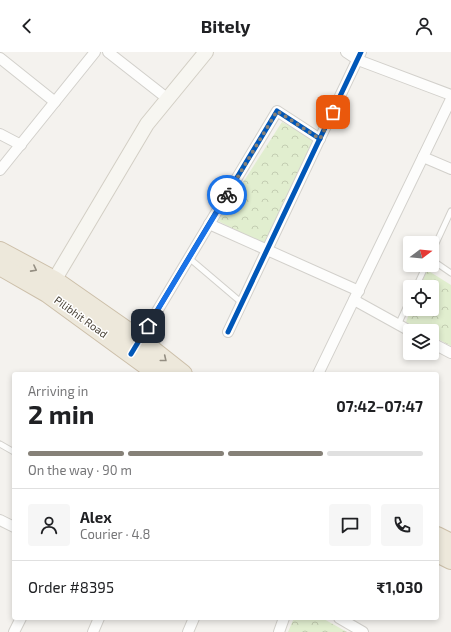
<!DOCTYPE html>
<html lang="en">
<head>
<meta charset="utf-8">
<style>
  body { margin:0; font-family:"Exo 2",sans-serif; background:#f6f6f6; color:#202124; height:100vh; display:flex; flex-direction:column; font-size:15px; white-space:nowrap }
  * { box-sizing:border-box; margin:0 }
  p { font-size:13px; color:#757577 }
  .icon { flex:none; width:22px; height:22px; fill:none; stroke:currentColor; stroke-width:2; stroke-linecap:round; stroke-linejoin:round }
  .map { position:relative; flex:1; overflow:hidden }
  .details { position:absolute; left:12px; top:320px; width:427px; height:248px; display:flex; flex-direction:column; background:#fff; border-radius:4px; box-shadow:0 2px 6px #0003 }
  .details>* { flex:none }
  .needle { width:26px; rotate:74deg }
  .fabs { position:absolute; left:403px; top:184px; display:grid; gap:8px }
  .fabs a { display:grid; place-items:center; width:36px; height:36px; border-radius:4px; background:#fff; box-shadow:0 2px 6px #0003; font-size:20px }
  .pin { position:absolute; display:grid; place-items:center; width:34px; height:34px; color:#fff; margin:-17px; border-radius:8px; box-shadow:0 2px 6px #0006 }
  .courier { position:absolute; display:grid; place-items:center; width:40px; height:40px; margin:-20px; border:3px solid #1a73e8; border-radius:50%; background:#fff; color:#222; box-shadow:0 1px 5px #0007 }
  .head em { font-style:normal; font-weight:700 }
  .head div { display:flex; flex-direction:column-reverse }
  .head { display:flex; align-items:center; justify-content:space-between; height:68px; padding:0 16px }
  h1 { font-size:26px; font-weight:700; line-height:30px }
  .bar { display:grid; grid-template-columns:repeat(4,1fr); gap:6px 4px; align-content:center; height:48px; padding:0 16px }
  .bar i { height:5px; border-radius:3px; background:#e0e0e0 }
  .bar .current { background:#868178 }
  .bar p { grid-column:span 4 }
  .line { display:flex; align-items:center; gap:10px; padding:0 16px; border-top:1px solid #e0e0e0 }
  .line div { flex:1 }
  .round { display:grid; place-items:center; flex:none; width:42px; height:42px; border-radius:4px; background:#f6f6f6 }
  header { display:flex; justify-content:space-between; align-items:center; height:52px; padding:0 16px; background:#fff; font-size:18px; font-weight:700 }
  .map>svg:first-child { display:block }
</style>
</head>
<body>
<header><svg class="icon" aria-label="back" viewBox="0 0 24 24"><path d="M15 5l-7 7 7 7"/></svg>Bitely<svg class="icon" aria-label="person" viewBox="0 0 24 24"><circle cx="12" cy="8" r="4"/><path d="M4 21q1-7 8-7t8 7"/></svg></header>
<div class="map">
<svg width="451" height="580" viewBox="0 0 451 580">
  <defs>
    <pattern id="park-crowns" width="20" height="18" patternUnits="userSpaceOnUse"><rect width="20" height="18" fill="#e1eecf"/><path d="M2 6a3 3 0 1 1 6 0M12 15a3 3 0 1 1 6 0" fill="none" stroke="#c3cdb2"/></pattern>
  </defs>
  <rect width="100%" height="100%" fill="#f4f2ee"/>
  <g fill="url(#park-crowns)">
    <path d="M 282,70 L 315,88 L 264,192 L 218,169 Z"/>
    <path d="M 427,218 L 451,233 L 451,294 L 432,284 L 432,279 L 424,279 L 406,270 L 411,257 L 432,257 L 432,235 L 420,235 Z"/>
    <path d="M 294,566 L 322,566 L 347,580 L 288,580 Z"/>
  </g>
  <g fill="none" stroke-linecap="round" stroke-linejoin="round">
    <g stroke="#d2d0cb" stroke-width="7">
      <g id="lane">
        <path d="M 432,200 L 451,159"/>
        <path d="M 189,206 L 242,251"/>
        <path d="M 432,208 L 451,221"/>
        <path d="M 416,235 L 426,213"/>
        <path d="M 398,273 L 410,247"/>
        <path d="M 0,392 L 14,400"/>
      </g>
    </g>
    <g stroke="#d2d0cb" stroke-width="12">
      <g id="street">
        <path d="M 108,0 L 168,47"/>
        <path d="M 346,0 L 358,8 L 451,43"/>
        <path d="M 0,6 L 55,50"/>
        <path d="M 0,82 L 21,93"/>
        <path d="M 423,105 L 451,117"/>
        <path d="M 0,118 L 95,0"/>
        <path d="M 209,172 L 359,239"/>
        <path d="M 354,248 L 410,279"/>
        <path d="M 228,280 L 361,0"/>
        <path d="M 138,291 L 277,59 L 320,87"/>
        <path d="M 432,291 L 451,301"/>
        <path d="M 318,322 L 451,47"/>
        <path d="M 0,468 L 14,475"/>
        <path d="M 339,566 L 363,580"/>
        <path d="M 14,580 L 21,566"/>
        <path d="M 93,580 L 99,566"/>
        <path d="M 188,580 L 194,566"/>
        <path d="M 279,580 L 284,566"/>
      </g>
    </g>
    <g stroke="#d3cfc5" stroke-width="16">
      <path id="secondary" d="M 49,237 L 147,72 L 206,0"/>
    </g>
    <g stroke="#ccbfa9" stroke-width="20">
      <g id="highway">
        <path d="M 0,199 L 54,228 L 140,288 L 183,322"/>
        <path d="M 0,214 L 47,241 L 158,322"/>
        <path d="M 437,484 L 451,491"/>
        <path d="M 437,501 L 451,508"/>
      </g>
    </g>
    <use href="#lane" stroke="#fdfdfc" stroke-width="5"/>
    <use href="#street" stroke="#fdfdfc" stroke-width="10"/>
    <use href="#secondary" stroke="#f7f6f1" stroke-width="14"/>
    <use href="#highway" stroke="#ede8db" stroke-width="18"/>
    <g stroke="#fff" stroke-width="8">
      <g id="cycleway">
        <path d="M 228,280 L 361,0"/>
        <path d="M 131,302 L 277,59 L 320,87"/>
      </g>
    </g>
    <use href="#cycleway" stroke="#0057b8" stroke-width="5"/>
  </g>
  <defs><path id="oneway-chevron" d="M-2-3.5L2.5 0L-2 3.5" fill="none" stroke-width="1.6" stroke-linecap="round" stroke-linejoin="round"/></defs>
  <g stroke="#948e82">
    <use href="#oneway-chevron" transform="translate(34 217) rotate(28)"/>
    <use href="#oneway-chevron" transform="translate(164 307) rotate(39)"/>
  </g>
  <g fill="none" stroke-linecap="round" stroke-linejoin="round">
    <path stroke="#868178" stroke-width="4" stroke-dasharray="0 7.2" d="M 227,143 L 277,59 L 320,87 L 333,60"/>
    <path stroke="#1a73e8" stroke-width="5" d="M 148,274 L 227,143"/>
  </g>
  <g text-anchor="middle" stroke-width="3" stroke-linejoin="round" paint-order="stroke">
    <g font-size="11" fill="#4b4439" stroke="#fff">
      <text transform="translate(81 265) rotate(36)" y="4">Pilibhit Road</text>
    </g>
  </g>
</svg>
<div class="fabs">
<a><svg class="needle" viewBox="-14 -14 28 28"><path d="M0-13l5 13h-10z" fill="#e53935"/><path d="M0 13l5-13h-10z" fill="#757577"/></svg></a>
<a><svg class="icon" aria-label="locate" viewBox="0 0 24 24"><circle cx="12" cy="12" r="6"/><path d="M12 2v4M12 18v4M2 12h4M18 12h4"/></svg></a>
<a><svg class="icon" aria-label="layers" viewBox="0 0 24 24"><path d="M12 4l9 5-9 5-9-5zM3 14l9 5 9-5"/></svg></a>
</div>
<div class="pin" style="left:333px;top:60px;background:#ea580c"><svg class="icon" aria-label="bag" viewBox="0 0 24 24"><path d="M5 8h14l-1 12H6zM9 8a3 3 0 0 1 6 0"/></svg></div>
<div class="pin" style="left:148px;top:274px;background:#1f2937"><svg class="icon" aria-label="home" viewBox="0 0 24 24"><path d="M3 11l9-7 9 7M6 9v11h12V9"/></svg></div>
<div class="courier" style="left:227px;top:143px"><svg class="icon" aria-label="bike" viewBox="0 0 24 24"><circle cx="6" cy="16" r="4"/><circle cx="18" cy="16" r="4"/><path d="M6 16l4-8h5l3 8M10 8l3 8H6M13 5h3"/></svg></div>
<section class="details">
<div class="head"><div><h1>2 min</h1><p>Arriving in</p></div><em>07:42–07:47</em></div>
<div class="bar"><i class="current"></i><i class="current"></i><i class="current"></i><i></i><p>On the way · 90 m</p></div>
<div class="line" style="height:72px"><a class="round"><svg class="icon" aria-label="person" viewBox="0 0 24 24"><circle cx="12" cy="8" r="4"/><path d="M4 21q1-7 8-7t8 7"/></svg></a><div><b>Alex</b><p>Courier · 4.8</p></div><a class="round"><svg class="icon" aria-label="chat" viewBox="0 0 24 24"><path d="M4 5h16v11H9l-5 4z"/></svg></a><a class="round"><svg class="icon" aria-label="phone" viewBox="0 0 24 24"><path d="M5 4h4l2 5-3 2q2 4 5 5l2-3 5 2v4C11 20 4 13 5 4z"/></svg></a></div>
<div class="line" style="height:52px"><div>Order #8395</div><b>₹1,030</b></div>
</section>
</div>
</body>
</html>
